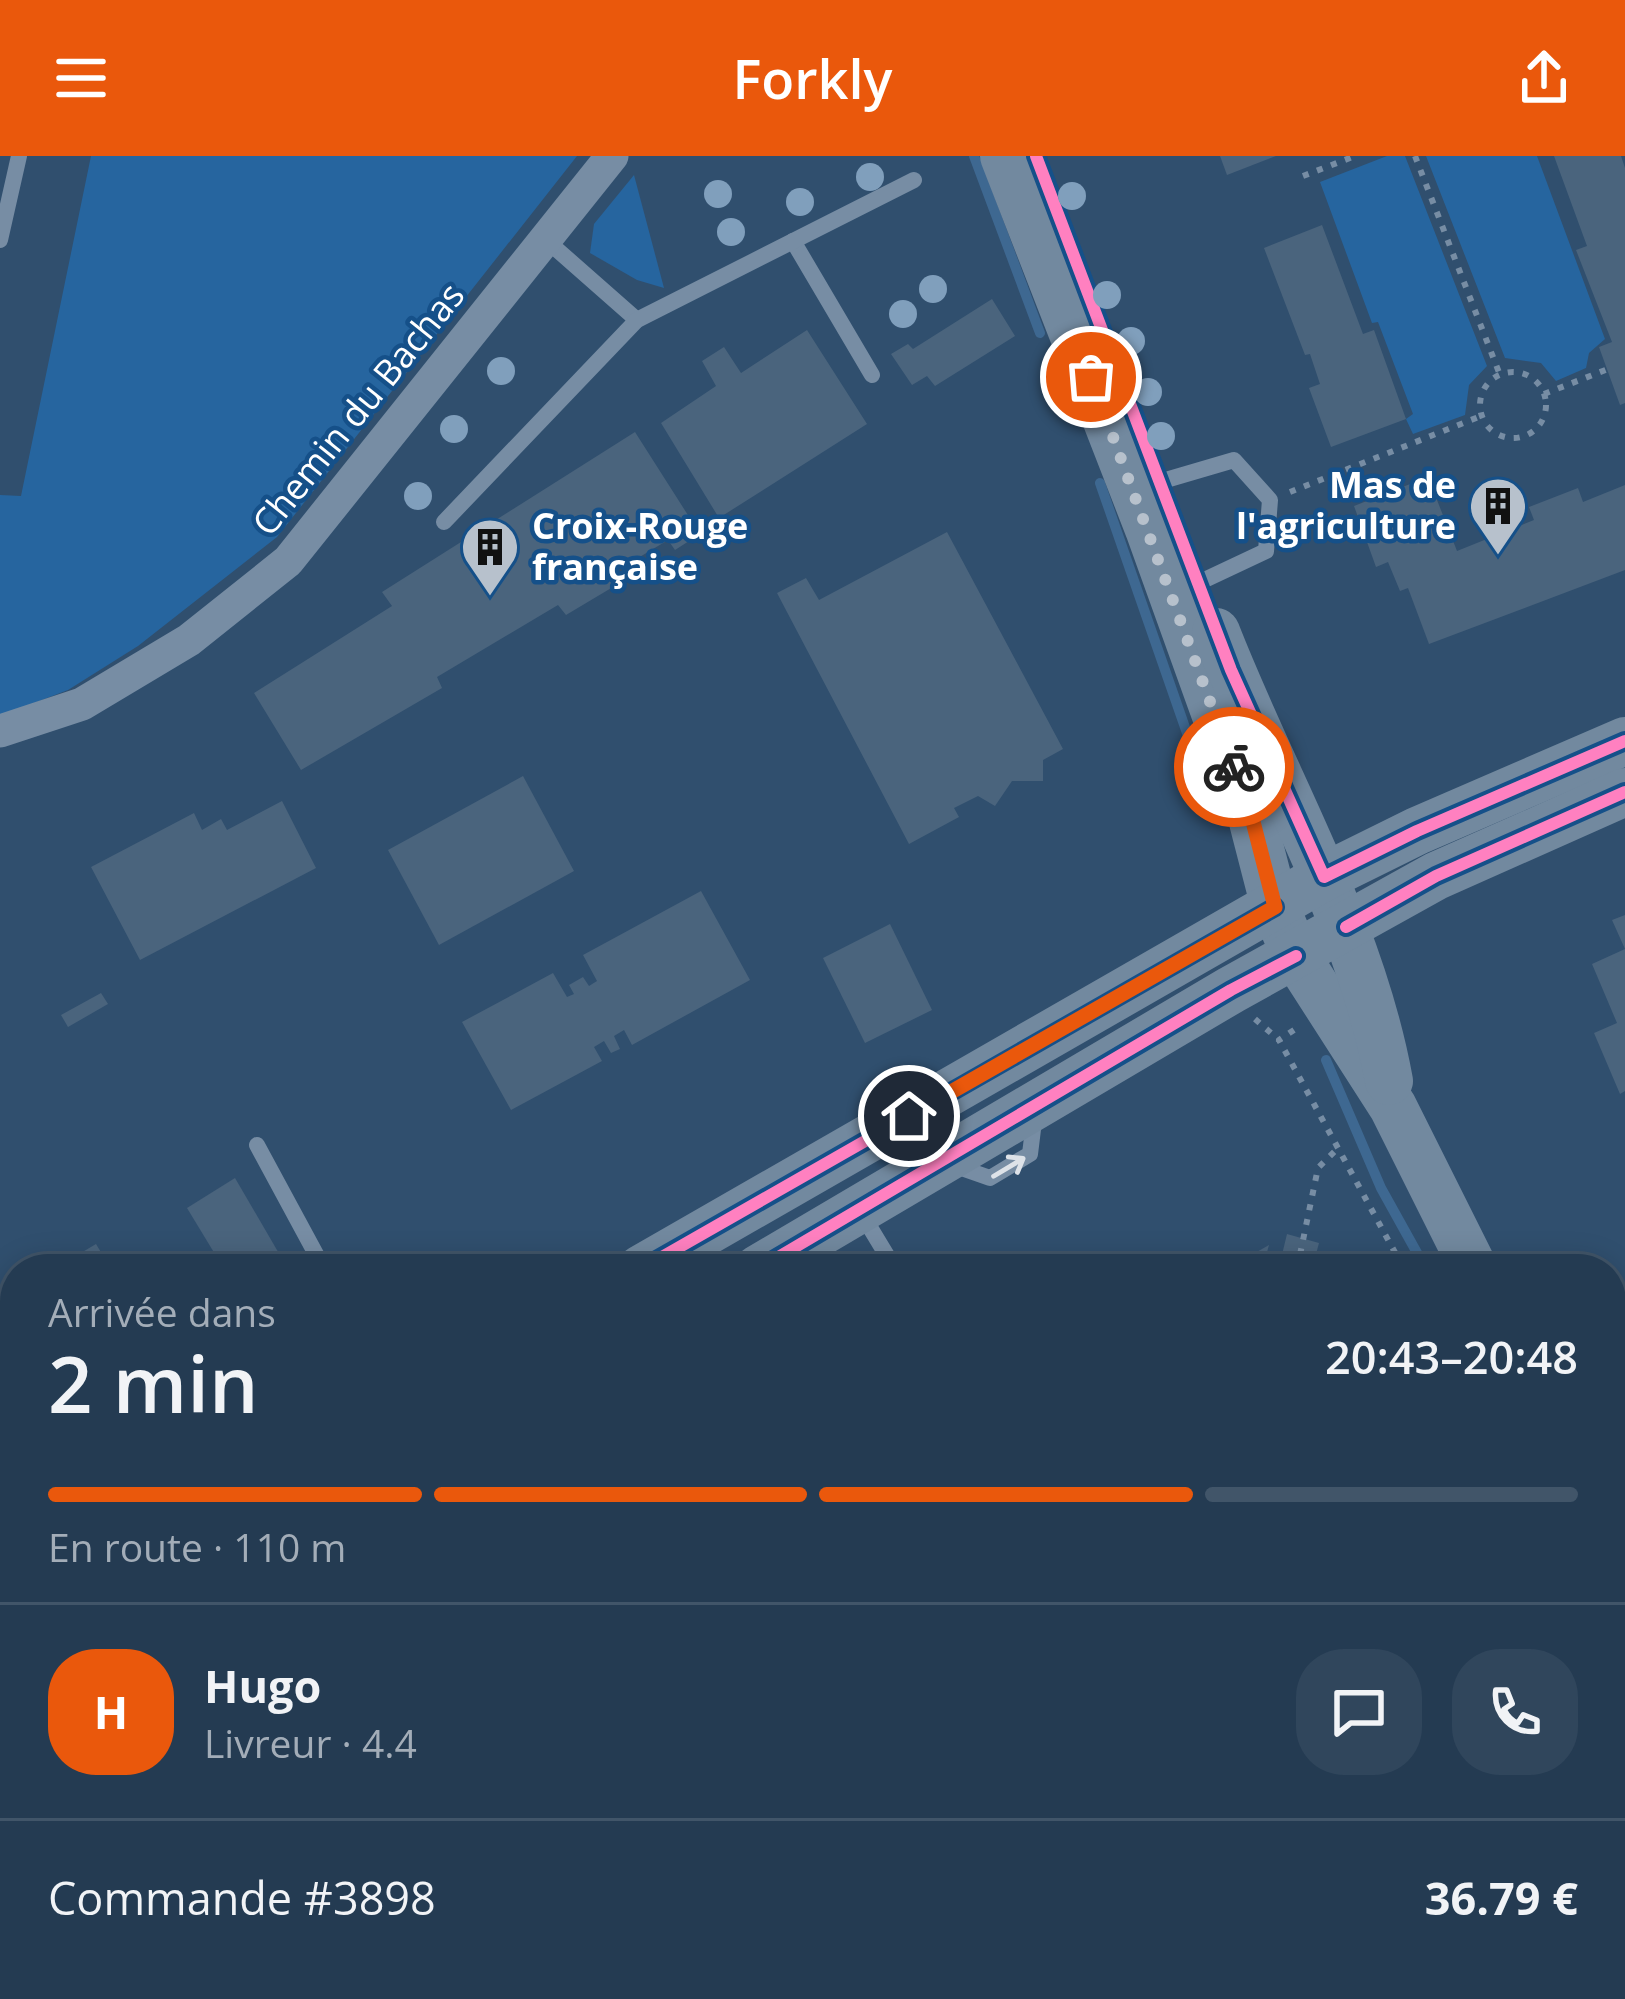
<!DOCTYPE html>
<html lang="fr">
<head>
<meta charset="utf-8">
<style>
  body { margin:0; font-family:"Open Sans",sans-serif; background:#30465c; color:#f1f3f6; height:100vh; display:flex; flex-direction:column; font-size:45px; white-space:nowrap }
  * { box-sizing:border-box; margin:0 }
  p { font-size:39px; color:#a3adb8 }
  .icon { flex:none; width:66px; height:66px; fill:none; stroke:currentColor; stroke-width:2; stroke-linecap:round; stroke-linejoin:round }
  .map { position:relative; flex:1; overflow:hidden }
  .drawer { position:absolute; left:0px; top:1098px; width:1626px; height:747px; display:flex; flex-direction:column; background:#243b52; border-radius:48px 48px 0 0; box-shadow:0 6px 30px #0003,0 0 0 3px #415569 }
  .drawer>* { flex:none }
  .pin { position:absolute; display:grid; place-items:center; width:102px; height:102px; color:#fff; margin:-51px; border:6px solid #fff; border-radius:50%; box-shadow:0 3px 12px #0007 }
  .courier { position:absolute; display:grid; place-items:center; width:120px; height:120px; margin:-60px; border:9px solid #ea580c; border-radius:50%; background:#fff; color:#222; box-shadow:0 3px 15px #0007 }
  .summary em { font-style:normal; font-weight:600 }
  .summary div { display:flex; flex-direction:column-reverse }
  .summary { display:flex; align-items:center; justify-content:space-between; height:204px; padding:0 48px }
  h1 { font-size:78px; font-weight:600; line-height:90px }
  .bar { display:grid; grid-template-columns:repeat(4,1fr); gap:18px 12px; align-content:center; height:144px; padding:0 48px }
  .bar i { height:15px; border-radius:9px; background:#415569 }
  .bar .active { background:#ea580c }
  .bar p { grid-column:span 4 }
  .line { display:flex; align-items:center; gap:30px; padding:0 48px; border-top:3px solid #415569 }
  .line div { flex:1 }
  .round { display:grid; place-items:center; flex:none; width:126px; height:126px; border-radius:48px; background:#30465c }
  header { display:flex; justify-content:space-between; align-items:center; height:156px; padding:0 48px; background:#ea580c; color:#fff; font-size:54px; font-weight:600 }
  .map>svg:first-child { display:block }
</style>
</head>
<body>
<header><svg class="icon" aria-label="menu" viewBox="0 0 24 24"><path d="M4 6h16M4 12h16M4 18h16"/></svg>Forkly<svg class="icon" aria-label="share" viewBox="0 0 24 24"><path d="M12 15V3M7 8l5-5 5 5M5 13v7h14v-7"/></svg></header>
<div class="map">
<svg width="1625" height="1843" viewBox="0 0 1625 1843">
  <rect width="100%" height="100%" fill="#304f6e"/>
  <g fill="#26659f">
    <path d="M 91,0 L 577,0 L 277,381 L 138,490 L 68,534 L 0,560 L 0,339 L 21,340 Z"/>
    <path d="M 1387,0 L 1405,0 L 1487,210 L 1469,229 L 1465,259 L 1413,278 L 1406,263 L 1413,258 L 1378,166 L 1372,167 L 1320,26 Z"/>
    <path d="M 1426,0 L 1537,0 L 1605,183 L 1589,197 L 1586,212 L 1556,225 L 1541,207 L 1505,202 Z"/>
    <path d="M 634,19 L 664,132 L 637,124 L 590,97 L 594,68 Z"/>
  </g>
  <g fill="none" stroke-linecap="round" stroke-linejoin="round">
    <g stroke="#3e6891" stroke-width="10">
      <path d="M 974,0 L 1040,177"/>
      <path d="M 1100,327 L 1204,626"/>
      <path d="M 1326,904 L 1381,1032 L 1426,1113"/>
      <path d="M 1611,1433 L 1625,1454"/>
    </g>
  </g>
  <g fill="#4a647d">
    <path d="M 1220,0 L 1276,0 L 1227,19 Z"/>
    <path d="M 1554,0 L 1621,0 L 1625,12 L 1625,247 L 1620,249 L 1599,191 L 1612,186 L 1576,94 L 1587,90 Z"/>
    <path d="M 1322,69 L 1363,178 L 1374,174 L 1406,263 L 1331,291 L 1309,232 L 1320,228 L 1310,198 L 1305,199 L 1264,92 Z"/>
    <path d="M 992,143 L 1015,180 L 935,230 L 927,220 L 912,229 L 891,198 L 908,188 L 913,193 Z"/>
    <path d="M 807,174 L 867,268 L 719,362 L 661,267 L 716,230 L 702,205 L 724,191 L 741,217 Z"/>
    <path d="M 635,276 L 700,378 L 675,394 L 668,384 L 613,417 L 618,428 L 566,459 L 558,449 L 437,521 L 442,532 L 301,614 L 254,537 L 392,450 L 382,436 Z"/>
    <path d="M 1428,321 L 1457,395 L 1534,364 L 1529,351 L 1578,332 L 1583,346 L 1625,329 L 1625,414 L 1429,488 L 1408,432 L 1400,435 L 1388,406 L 1376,411 L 1354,350 Z"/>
    <path d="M 947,376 L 1063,593 L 1043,604 L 1043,625 L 1012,625 L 995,650 L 978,640 L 954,652 L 959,661 L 909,688 L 777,437 L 806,422 L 819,444 Z"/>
    <path d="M 523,620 L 574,715 L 439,789 L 388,694 Z"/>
    <path d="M 282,645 L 316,712 L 140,804 L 91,711 L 194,657 L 202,674 L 221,663 L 227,674 Z"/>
    <path d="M 701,735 L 750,824 L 632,889 L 624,874 L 614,880 L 620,893 L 611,897 L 604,885 L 594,891 L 602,905 L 511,954 L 462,866 L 553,817 L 567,841 L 574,838 L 569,829 L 583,821 L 589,830 L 597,825 L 583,799 Z"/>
    <path d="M 1625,759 L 1625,935 L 1620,938 L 1594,877 L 1617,867 L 1592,808 L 1625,793 L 1612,764 Z"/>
    <path d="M 890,768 L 932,854 L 865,887 L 823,802 Z"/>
    <path d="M 101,837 L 108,848 L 68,871 L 61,859 Z"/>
    <path d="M 235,1022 L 288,1113 L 224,1113 L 187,1052 Z"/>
    <path d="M 1287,1078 L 1319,1087 L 1312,1113 L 1227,1113 L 1269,1089 L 1264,1107 L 1279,1111 Z"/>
    <path d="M 96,1088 L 111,1113 L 54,1113 Z"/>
    <path d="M 0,1294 L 15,1320 L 15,1339 L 0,1348 Z"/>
    <path d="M 1625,1717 L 1625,1843 L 1582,1843 L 1573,1830 L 1611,1830 L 1611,1727 Z"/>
    <path d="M 635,1830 L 706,1830 L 701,1843 L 666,1843 Z"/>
    <path d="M 1183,1830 L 1290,1830 L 1268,1843 L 1190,1843 Z"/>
    <path d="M 1476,1830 L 1518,1830 L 1527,1843 L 1466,1843 L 1463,1838 Z"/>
  </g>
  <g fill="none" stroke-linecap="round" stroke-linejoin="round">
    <g stroke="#778da4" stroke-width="6" stroke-dasharray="6 9" stroke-linecap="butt">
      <path d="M 1415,0 L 1500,219"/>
      <path d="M 1303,20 L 1355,0"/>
      <circle cx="1513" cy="249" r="33"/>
      <path d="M 1544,238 L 1608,213"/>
      <path d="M 1290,336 L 1481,260"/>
      <path d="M 1255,863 L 1279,884"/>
      <path d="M 1294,874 L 1279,884 L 1404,1113"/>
      <path d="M 1297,1113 L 1318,1012 L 1338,992"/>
      <path d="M 1611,1470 L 1625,1492"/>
    </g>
    <g stroke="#778da4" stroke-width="16">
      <path d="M 545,83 L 637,164"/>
      <path d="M 0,84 L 19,0"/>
      <path d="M 793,85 L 872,219"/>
      <path d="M 1159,326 L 1234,304 L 1270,344 L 1266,395 L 1198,427"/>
      <path d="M 444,366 L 637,164 L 914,24"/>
      <path d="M 257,989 L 324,1113"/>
      <path d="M 950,1008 L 990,1022 L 1030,998 L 1035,957"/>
      <path d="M 860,1055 L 895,1113"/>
      <path d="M 0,1239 L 15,1264"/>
    </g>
    <path stroke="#778da4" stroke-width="33" d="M 0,575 L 82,548 L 189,484 L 288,405 L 612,0"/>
    <g stroke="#72899f" stroke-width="48">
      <path d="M 1004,0 L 1149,373 L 1250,654 L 1275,751 L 1296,800 L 1393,951 L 1474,1113"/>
      <path d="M 1216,476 C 1274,625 1360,766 1389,925"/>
      <path d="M 641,1113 L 1324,721 L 1417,675 L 1625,585"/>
      <path d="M 758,1113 L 1231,834 L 1436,720 L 1625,636"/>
      <path d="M 1611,1370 L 1625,1393"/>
      <path d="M 0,1480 L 15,1472"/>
      <path d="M 0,1549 L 15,1540"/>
    </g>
    <g stroke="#155089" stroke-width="20">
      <g id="cycleway">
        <path d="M 1036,0 L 1231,514 L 1324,721 L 1417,675 L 1625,585"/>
        <path d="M 1346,771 L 1436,720 L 1625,636"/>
        <path d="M 641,1113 L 1275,751"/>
        <path d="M 758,1113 L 1231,834 L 1296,800"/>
      </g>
    </g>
    <use href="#cycleway" stroke="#ff80c0" stroke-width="12"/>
  </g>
  <g fill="#809fbc">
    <circle cx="870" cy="21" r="14"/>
    <circle cx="718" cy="38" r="14"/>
    <circle cx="1072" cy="40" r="14"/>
    <circle cx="800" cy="46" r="14"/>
    <circle cx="731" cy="76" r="14"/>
    <circle cx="933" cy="133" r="14"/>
    <circle cx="1107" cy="139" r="14"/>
    <circle cx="903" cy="158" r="14"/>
    <circle cx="1131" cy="185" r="14"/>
    <circle cx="501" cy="215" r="14"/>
    <circle cx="1148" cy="236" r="14"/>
    <circle cx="454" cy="273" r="14"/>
    <circle cx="1161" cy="280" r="14"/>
    <circle cx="418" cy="340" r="14"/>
  </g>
  <defs><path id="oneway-shaft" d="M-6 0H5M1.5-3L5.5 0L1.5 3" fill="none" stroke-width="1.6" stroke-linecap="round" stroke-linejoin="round" transform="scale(3)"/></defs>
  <use stroke="#dde2e8" href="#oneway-shaft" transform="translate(1009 1011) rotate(-31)"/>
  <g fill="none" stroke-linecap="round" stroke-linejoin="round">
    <path stroke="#b7c1cc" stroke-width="12" stroke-dasharray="0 21.6" d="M 1091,221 L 1234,611"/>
    <path stroke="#ea580c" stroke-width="15" d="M 909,960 L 1275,751 L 1250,654 L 1234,611"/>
  </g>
  <defs>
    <g id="building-pin" transform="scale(3)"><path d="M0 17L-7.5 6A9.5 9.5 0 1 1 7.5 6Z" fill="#b7c1cc" stroke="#155089"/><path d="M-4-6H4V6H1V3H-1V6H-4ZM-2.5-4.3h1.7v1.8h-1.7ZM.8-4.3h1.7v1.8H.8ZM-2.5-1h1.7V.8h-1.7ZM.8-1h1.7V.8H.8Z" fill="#111"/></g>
  </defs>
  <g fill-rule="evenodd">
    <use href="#building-pin" x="1498" y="350"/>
    <use href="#building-pin" x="490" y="391"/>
  </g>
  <g text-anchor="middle" stroke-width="9" stroke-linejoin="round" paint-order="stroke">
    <g font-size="36" fill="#fff" stroke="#155089">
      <text transform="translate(358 253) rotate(-51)" y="13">Chemin du Bachas</text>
    </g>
    <g font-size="36" font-weight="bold" fill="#fff" stroke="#155089" text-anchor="end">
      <text x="1456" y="342">Mas de<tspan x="1456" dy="41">l'agriculture</tspan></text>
      <text x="532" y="383" text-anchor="start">Croix-Rouge<tspan x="532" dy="41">française</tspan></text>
    </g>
  </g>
</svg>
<div class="pin" style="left:1091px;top:221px;background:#ea580c"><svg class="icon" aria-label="bag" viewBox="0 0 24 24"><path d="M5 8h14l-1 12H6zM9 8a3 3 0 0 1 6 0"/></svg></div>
<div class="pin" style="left:909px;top:960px;background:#1f2937"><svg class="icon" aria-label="home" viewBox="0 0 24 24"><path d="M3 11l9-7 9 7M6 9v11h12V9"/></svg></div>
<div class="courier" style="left:1234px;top:611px"><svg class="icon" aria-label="bike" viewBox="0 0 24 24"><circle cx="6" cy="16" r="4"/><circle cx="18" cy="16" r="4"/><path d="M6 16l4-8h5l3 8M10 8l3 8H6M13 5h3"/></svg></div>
<section class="drawer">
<div class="summary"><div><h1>2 min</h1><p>Arrivée dans</p></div><em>20:43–20:48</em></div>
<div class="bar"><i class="active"></i><i class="active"></i><i class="active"></i><i></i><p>En route · 110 m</p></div>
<div class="line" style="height:216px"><b class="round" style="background:#ea580c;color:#fff">H</b><div><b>Hugo</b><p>Livreur · 4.4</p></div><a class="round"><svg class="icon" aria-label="chat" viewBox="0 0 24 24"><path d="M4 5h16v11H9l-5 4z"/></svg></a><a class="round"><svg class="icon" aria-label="phone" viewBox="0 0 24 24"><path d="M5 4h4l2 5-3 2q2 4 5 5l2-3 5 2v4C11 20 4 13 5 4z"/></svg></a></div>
<div class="line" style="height:156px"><div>Commande #3898</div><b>36.79 €</b></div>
</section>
</div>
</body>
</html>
